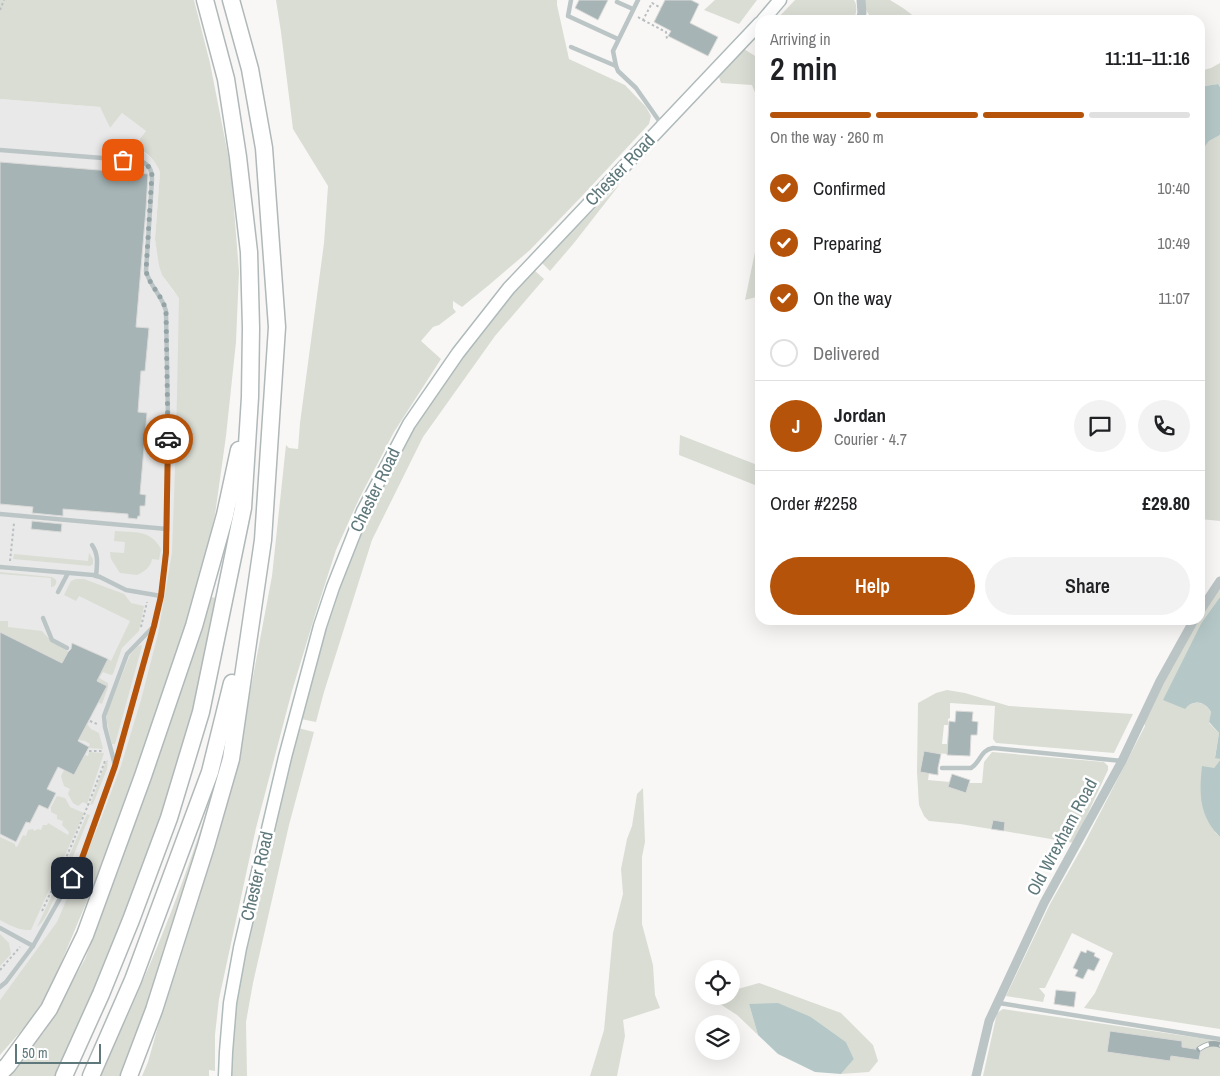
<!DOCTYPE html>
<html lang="en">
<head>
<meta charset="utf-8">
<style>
  body { margin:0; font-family:"Archivo Narrow",sans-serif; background:#f2f2f2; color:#202124; height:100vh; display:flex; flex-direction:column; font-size:19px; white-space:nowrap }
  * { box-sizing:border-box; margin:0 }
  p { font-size:16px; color:#757577 }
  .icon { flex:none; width:28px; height:28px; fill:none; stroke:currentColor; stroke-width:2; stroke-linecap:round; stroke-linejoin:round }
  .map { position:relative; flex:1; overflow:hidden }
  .panel { position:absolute; left:755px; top:15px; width:450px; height:610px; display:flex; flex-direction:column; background:#fff; border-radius:15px; box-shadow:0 5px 20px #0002 }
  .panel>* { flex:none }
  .controls { position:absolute; left:695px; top:960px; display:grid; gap:10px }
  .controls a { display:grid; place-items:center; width:45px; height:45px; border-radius:50%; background:#fff; box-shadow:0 5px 20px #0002; font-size:25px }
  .scale { position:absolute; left:15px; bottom:12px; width:86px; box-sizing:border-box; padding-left:5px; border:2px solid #5e787b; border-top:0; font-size:14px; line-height:18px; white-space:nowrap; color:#5e787b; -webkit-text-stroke:4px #fff; paint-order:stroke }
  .pin { position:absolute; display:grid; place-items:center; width:42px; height:42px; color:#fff; margin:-21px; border-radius:10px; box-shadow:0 2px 8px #0006 }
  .courier { position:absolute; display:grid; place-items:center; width:50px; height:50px; margin:-25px; border:4px solid #b45309; border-radius:50%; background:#fff; color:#222; box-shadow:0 1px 6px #0007 }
  .headline em { font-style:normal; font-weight:600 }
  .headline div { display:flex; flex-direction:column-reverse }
  .headline { display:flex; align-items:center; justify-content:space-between; height:85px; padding:0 15px }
  h1 { font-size:32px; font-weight:600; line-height:38px }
  .bar { display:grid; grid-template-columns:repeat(4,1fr); gap:8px 5px; align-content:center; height:60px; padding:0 15px }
  .bar i { height:6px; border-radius:4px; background:#e0e0e0 }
  .bar .current { background:#b45309 }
  .bar p { grid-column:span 4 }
  .line { display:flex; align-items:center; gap:12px; padding:0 15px; border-top:1px solid #e0e0e0 }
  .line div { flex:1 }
  .round { display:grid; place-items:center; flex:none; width:52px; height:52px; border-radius:26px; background:#f2f2f2 }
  ol { padding:0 15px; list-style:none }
  li { display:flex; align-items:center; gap:15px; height:55px }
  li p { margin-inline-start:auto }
  li .icon { padding:5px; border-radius:50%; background:#b45309; color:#fff; stroke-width:4 }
  li:last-child { color:#757577 }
  li i { width:28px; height:28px; border:2px solid #e0e0e0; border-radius:50% }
  .action { display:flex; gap:10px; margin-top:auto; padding:10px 15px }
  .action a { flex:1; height:58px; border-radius:30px; background:#b45309; color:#fff; font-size:20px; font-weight:600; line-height:58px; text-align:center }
  .action a+a { background:#f2f2f2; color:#202124 }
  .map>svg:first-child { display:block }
</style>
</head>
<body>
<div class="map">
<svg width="1220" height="1076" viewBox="0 0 1220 1076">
  <rect width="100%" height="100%" fill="#f8f7f5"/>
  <path fill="#e9e9e9" d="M 0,99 L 100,107 L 110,128 L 122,113 L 146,131 L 139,148 L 152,159 L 157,165 L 160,172 L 155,239 L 162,275 L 174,292 L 188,305 L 183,478 L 165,651 L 73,902 L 0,1000 Z"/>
  <g fill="#daddd4">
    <path d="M 0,0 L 194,0 L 210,63 L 231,170 L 239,272 L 236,342 L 226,436 L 215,515 L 190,621 L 92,889 L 43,1006 L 0,1055 L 0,1000 L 57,922 L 101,819 L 121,766 L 141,700 L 158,634 L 172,553 L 176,442 L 179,298 L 162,275 L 159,265 L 155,239 L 160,172 C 156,161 146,151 135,146 L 146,131 L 122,113 L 110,128 L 100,107 L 0,99 Z"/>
    <path d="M 276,0 L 557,0 L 557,5 L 569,59 L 625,85 L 646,107 L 651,116 L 649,124 L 583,195 L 530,250 L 489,285 L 462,307 L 453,301 L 453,308 L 456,312 L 439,325 L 433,327 L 421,341 L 441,359 L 394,432 L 359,499 L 336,550 L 315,615 L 292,691 L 256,828 L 219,999 L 215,1035 L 215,1071 L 209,1070 L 209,1076 L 142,1076 L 148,1062 L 174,969 L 177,969 L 220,829 L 241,740 L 272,576 L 286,445 L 289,448 L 298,449 L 300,423 L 324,243 L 328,186 L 293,129 L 281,32 Z"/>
    <path d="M 715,0 L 757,0 L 739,24 L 704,10 Z"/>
    <path d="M 795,0 L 854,0 C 858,6 856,13 854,20 L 776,20 Z"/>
    <path d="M 858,0 L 890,0 L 903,8 L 919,20 L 872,20 L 865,8 Z"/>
    <path d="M 744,49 L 760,59 L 760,105 L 752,85 L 721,83 L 719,77 Z"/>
    <path d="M 1220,63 L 1220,87 L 1218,84 L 1205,86 L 1202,81 L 1200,82 L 1200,71 L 1211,68 Z"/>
    <path d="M 1220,135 L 1220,521 L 1200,519 L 1200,153 L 1209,141 Z"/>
    <path d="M 620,184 L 574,243 L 550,271 L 541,262 Z"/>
    <path d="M 760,228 L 760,296 L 745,300 Z"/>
    <path d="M 534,270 L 544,279 L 495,336 L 423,437 L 372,540 L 324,692 L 316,722 L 301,719 C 318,655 336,590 363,528 C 393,459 434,393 479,333 C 496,311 516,291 534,270 Z"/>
    <path d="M 680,435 L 760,466 L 760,487 L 679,455 Z"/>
    <path d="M 115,531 C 135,533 150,529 161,549 L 159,560 L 152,559 C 151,567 144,572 137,575 L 120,573 L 111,559 L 110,552 L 124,553 L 125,542 L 114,541 Z"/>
    <path d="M 89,553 L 93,559 L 93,564 L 90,566 L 13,559 L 14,554 L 88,561 Z"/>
    <path d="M 0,572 L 52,577 L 56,580 C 57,584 55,587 51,587 L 51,578 L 0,574 Z"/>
    <path d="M 76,579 L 84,579 L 124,594 L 131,603 L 144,606 L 139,631 L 122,648 L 113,674 L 111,675 L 103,672 L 99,678 L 108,683 L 108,687 L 102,704 L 93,700 L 106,686 L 0,632 L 0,621 L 8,621 L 8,627 L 42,631 C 56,649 82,658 103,668 L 108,659 L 111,661 L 130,621 L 79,596 L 76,601 L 64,595 L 71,581 Z"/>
    <path d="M 1220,586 L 1220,597 L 1202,622 L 1187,706 C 1197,700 1205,702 1211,712 L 1209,723 L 1219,733 L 1215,757 L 1220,759 L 1220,760 L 1214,768 L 1215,832 L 1220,837 L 1220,1029 L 1084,1008 L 1095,993 L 1113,953 L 1072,933 L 1045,988 L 1039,988 L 1045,995 L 1043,1002 L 1006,996 L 1050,904 L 1084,844 L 1145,726 L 1144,723 L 1162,682 L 1196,620 L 1200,620 L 1200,615 Z"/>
    <path d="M 209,597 L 220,598 L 181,763 L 93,1000 L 58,1076 L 6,1076 L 44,1032 L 85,959 L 119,869 L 169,723 Z"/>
    <path d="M 141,645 L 142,646 L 115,744 L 112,744 L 107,722 L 107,713 L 130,655 L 137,647 Z"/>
    <path d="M 947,690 L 965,693 L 1009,706 L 1133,714 L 1114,753 L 996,743 L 993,739 L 995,706 L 950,703 L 950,718 L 948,719 L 948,725 L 944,725 L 942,744 L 947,744 L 947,754 L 924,752 L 920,772 L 929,773 L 928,780 L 950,782 L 948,787 L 966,793 L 969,783 L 982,783 L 984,762 L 992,752 L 1104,762 L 1108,766 L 1108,770 L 1074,843 L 1004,831 L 1005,822 L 993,820 L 991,829 L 960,824 L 929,821 L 924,816 L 919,805 L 917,772 L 918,703 L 936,693 Z"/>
    <path d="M 87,724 L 91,729 L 99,733 L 103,749 L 88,748 L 90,744 L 85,741 L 79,740 Z"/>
    <path d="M 298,728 L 314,732 L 289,825 L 253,983 L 246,1022 L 247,1076 L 230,1076 L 232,1031 L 240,975 Z"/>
    <path d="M 89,752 L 104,753 L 87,804 L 83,802 L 78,806 L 73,803 L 68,794 L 70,789 L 64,786 L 61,776 L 64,770 L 74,775 L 85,755 L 88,756 Z"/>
    <path d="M 108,760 L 107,769 L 93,804 L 90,805 L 106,761 Z"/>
    <path d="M 643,788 L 645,842 L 642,857 L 642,924 L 653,965 L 655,995 L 660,1008 L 623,1020 L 625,1036 L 617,1076 L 590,1076 L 604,1030 L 613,933 L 623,894 L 621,869 L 627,839 L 632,826 L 637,794 Z"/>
    <path d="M 57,796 L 65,798 L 70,807 L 84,813 L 31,930 C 19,931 10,925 0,920 L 0,837 L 15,844 L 15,846 L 17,847 L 23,835 L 26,836 L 28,830 L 33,829 L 34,831 L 38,829 L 41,830 L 43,825 L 47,825 L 48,823 L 68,835 L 69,832 L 62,825 L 63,821 L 57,819 L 57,815 L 51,812 L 51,807 Z"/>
    <path d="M 210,800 L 216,802 L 178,926 L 122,1076 L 100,1076 C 142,987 181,895 210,800 Z"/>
    <path d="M 87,814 L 90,815 C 78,844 67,873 53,901 C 49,910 45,921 37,927 L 57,884 Z"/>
    <path d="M 0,934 L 9,943 L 11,954 L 0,966 Z"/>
    <path d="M 759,983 L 841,1013 L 873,1045 L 878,1061 L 869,1072 L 841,1074 L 854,1059 L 846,1042 L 811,1017 L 749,1004 L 758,1035 L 737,1015 L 720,1004 L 722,996 L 731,996 L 731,991 Z"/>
    <path d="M 1003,1009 L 1220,1041 L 1220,1076 L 983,1076 L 997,1013 Z"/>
  </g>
  <g fill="#b5c8c7">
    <path d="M 1201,81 L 1205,86 L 1218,84 L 1220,87 L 1220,135 L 1209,141 L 1200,153 L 1200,82 Z"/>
    <path d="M 1220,597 L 1220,759 L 1215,758 L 1219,733 L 1209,722 L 1211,712 C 1205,701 1193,699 1185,709 L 1163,700 L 1202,622 Z"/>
    <path d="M 1220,760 L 1220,837 C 1199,816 1199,794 1202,766 L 1214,768 Z"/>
    <path d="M 778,1003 L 811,1017 L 846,1042 L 854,1059 L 841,1074 L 815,1072 L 778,1054 L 758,1035 L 749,1004 Z"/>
  </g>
  <g fill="#a6b4b5" stroke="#dad9d8">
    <path d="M 579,0 L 608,0 L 598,20 L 575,8 Z"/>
    <path d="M 665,0 L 691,0 L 699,4 L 690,23 L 718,37 L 708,56 L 668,36 L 671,31 L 654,22 Z"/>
    <path d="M 0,162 L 148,174 L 146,209 L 136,327 L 149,328 L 145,371 L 141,371 L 138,412 L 147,413 L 140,494 L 146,495 L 145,506 L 140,506 L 140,516 L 138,516 L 137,519 L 128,518 L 128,514 L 63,509 L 63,516 L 32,513 L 33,507 L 0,504 Z"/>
    <path d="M 32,521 L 62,524 L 61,532 L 31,529 Z"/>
    <path d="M 0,632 L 62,663 L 68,652 L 71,649 L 72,643 L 108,659 L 97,681 L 107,686 L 78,741 L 89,747 L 74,775 L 58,767 L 47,789 L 56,793 L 48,809 L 39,805 L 30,823 L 26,822 L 16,842 L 0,834 Z"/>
    <path d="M 956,711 L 973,712 L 972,721 L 978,722 L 977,735 L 971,735 L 970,756 L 947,755 L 949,721 L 955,722 Z"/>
    <path d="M 924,751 L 941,754 L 938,768 L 938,775 L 920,772 Z"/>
    <path d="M 952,774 L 970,780 L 966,793 L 948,787 Z"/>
    <path d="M 993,820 L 1005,822 L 1004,831 L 991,829 Z"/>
    <path d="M 1087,950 L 1095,953 L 1094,956 L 1100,959 L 1094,971 L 1088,969 L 1083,979 L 1075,976 L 1078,970 L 1073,968 L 1081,951 L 1086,953 Z"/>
    <path d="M 1056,990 L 1076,992 L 1074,1007 L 1054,1004 Z"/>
    <path d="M 1110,1031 L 1182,1041 L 1182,1047 L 1201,1050 L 1199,1060 L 1171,1056 L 1170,1061 L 1107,1052 Z"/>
  </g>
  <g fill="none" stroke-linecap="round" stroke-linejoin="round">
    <g stroke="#afbabb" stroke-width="15">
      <g id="secondary">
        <path d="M 763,20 L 780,0"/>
        <path d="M 225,1076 L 226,1052 L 230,1003 L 240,948 L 285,757 L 320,626 L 333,587 L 363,511 L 409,424 L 458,353 L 509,288 L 760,23"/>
      </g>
    </g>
    <g stroke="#b0b8b9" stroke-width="19">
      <g id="highway">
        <path d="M 0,1073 L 8,1065 L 49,1009 L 85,935 L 143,776 L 194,626 L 225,515 L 239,450"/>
        <path d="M 64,1076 L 101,994 L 131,920 L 169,818 L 201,712 L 243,508 L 250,397 L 251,328 L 249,252 L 238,157 L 226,79 L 205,0"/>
        <path d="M 91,1076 L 133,980 L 210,772 L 232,683"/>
        <path d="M 129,1076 L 154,1010 L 206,846 L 231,759 L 263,540 L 277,327 L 264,148 L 250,69 L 231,0"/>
      </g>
    </g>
    <g stroke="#b9bfc0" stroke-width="2" stroke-dasharray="2.5 2.5" stroke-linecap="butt">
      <path d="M 0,10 L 4,0"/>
      <path d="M 638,17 L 643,20 L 652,3 L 661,8"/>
      <path d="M 643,20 L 666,32 L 667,39"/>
      <path d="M 10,561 L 14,523"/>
      <path d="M 141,627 L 147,602"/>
      <path d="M 90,721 L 97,724"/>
      <path d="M 89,751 L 104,751"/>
      <path d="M 42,911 C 65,862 86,812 105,761"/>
      <path d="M 0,970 L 20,947"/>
    </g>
    <g stroke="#bcc5c6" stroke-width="4.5">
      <path d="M 571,0 L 568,16 L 618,39"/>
      <path d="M 638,0 L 613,51 L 616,66 L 618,71 L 636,88 L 662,125"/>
      <path d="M 617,2 L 633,9"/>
      <path d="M 571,47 L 616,66"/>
      <path d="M 0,150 L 141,161 C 150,165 152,171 152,180 L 146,271 C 150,287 162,295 166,311 L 168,419 L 167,529 L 164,568 L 161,596 L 126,590 L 100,577 L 93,575 L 0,567"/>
      <path d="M 0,514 L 167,529"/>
      <path d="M 92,545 C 99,555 97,565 96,576"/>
      <path d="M 58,592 L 68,573"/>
      <path d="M 43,618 L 52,640 L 67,648"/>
      <path d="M 115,765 L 105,727 L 104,716 L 127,654 L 154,626"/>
      <path d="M 942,768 L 971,768 C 981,762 980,750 993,748 L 1122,761"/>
      <path d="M 0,928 L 33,946"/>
      <path d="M 0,987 L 6,982 L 33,946 L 81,861 L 115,766 L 154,626 L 161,596"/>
      <path d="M 999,1003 L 1220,1039"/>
    </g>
    <g stroke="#bcc5c6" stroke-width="9">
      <path d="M 860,20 L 862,13 L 861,0"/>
      <path d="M 1200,611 L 1220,581"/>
      <path d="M 976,1076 L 989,1021 L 1044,903 L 1122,761 L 1160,681 L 1194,620"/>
    </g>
    <use href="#secondary" stroke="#fff" stroke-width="12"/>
    <use href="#highway" stroke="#fff" stroke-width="16"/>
    <g stroke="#9ca9ab" stroke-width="5.5">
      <path id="rail" d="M 1199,1049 C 1206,1044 1212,1042 1220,1045"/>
    </g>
    <use href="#rail" stroke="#fff" stroke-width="4" stroke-dasharray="11" stroke-linecap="butt"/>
  </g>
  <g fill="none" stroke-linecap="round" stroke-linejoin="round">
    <path stroke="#94a4a6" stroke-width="5" stroke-dasharray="0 9" d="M 123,160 C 136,161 147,159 152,173 L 146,271 C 150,287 162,294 166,311 L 168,439"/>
    <path stroke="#b45309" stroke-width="6" d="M 72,878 L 81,861 L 115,766 L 154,626 L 161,596 L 166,553 L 168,439"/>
  </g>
  <g text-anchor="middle" stroke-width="5" stroke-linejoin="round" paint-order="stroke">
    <g font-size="18" fill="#5e787b" stroke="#fff">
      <text transform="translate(620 170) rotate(-46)" y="6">Chester Road</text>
      <text transform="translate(375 490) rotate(-64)" y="6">Chester Road</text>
      <text transform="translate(1062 837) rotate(-62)" y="6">Old Wrexham Road</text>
      <text transform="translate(257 876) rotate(-77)" y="6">Chester Road</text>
    </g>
  </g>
</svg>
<div class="controls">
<a><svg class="icon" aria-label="locate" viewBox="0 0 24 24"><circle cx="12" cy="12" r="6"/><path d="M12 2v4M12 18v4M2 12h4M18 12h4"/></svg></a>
<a><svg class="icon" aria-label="layers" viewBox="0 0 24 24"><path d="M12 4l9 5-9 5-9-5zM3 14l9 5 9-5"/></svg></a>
</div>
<div class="scale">50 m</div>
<div class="pin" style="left:123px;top:160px;background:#ea580c"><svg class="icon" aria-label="bag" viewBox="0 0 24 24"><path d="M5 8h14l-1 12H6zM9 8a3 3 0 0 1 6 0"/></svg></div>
<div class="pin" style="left:72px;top:878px;background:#1f2937"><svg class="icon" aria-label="home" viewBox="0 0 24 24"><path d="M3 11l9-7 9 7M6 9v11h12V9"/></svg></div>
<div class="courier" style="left:168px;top:439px"><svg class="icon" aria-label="car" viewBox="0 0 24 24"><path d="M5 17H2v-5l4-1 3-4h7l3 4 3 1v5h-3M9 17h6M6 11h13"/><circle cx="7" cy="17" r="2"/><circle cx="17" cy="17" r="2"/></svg></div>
<section class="panel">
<div class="headline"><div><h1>2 min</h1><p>Arriving in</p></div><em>11:11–11:16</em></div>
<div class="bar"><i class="current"></i><i class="current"></i><i class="current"></i><i></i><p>On the way · 260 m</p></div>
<ol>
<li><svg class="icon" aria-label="check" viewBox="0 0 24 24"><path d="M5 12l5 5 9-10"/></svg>Confirmed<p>10:40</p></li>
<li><svg class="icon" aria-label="check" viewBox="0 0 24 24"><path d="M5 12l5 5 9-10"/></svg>Preparing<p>10:49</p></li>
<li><svg class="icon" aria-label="check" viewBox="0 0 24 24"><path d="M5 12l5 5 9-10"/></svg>On the way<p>11:07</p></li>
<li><i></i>Delivered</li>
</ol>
<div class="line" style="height:90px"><b class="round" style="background:#b45309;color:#fff">J</b><div><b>Jordan</b><p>Courier · 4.7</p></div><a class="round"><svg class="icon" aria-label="chat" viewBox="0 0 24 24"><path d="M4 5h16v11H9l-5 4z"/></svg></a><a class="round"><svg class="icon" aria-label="phone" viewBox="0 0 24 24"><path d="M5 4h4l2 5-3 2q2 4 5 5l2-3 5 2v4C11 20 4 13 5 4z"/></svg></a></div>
<div class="line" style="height:65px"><div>Order #2258</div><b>£29.80</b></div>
<div class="action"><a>Help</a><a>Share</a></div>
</section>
</div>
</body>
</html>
